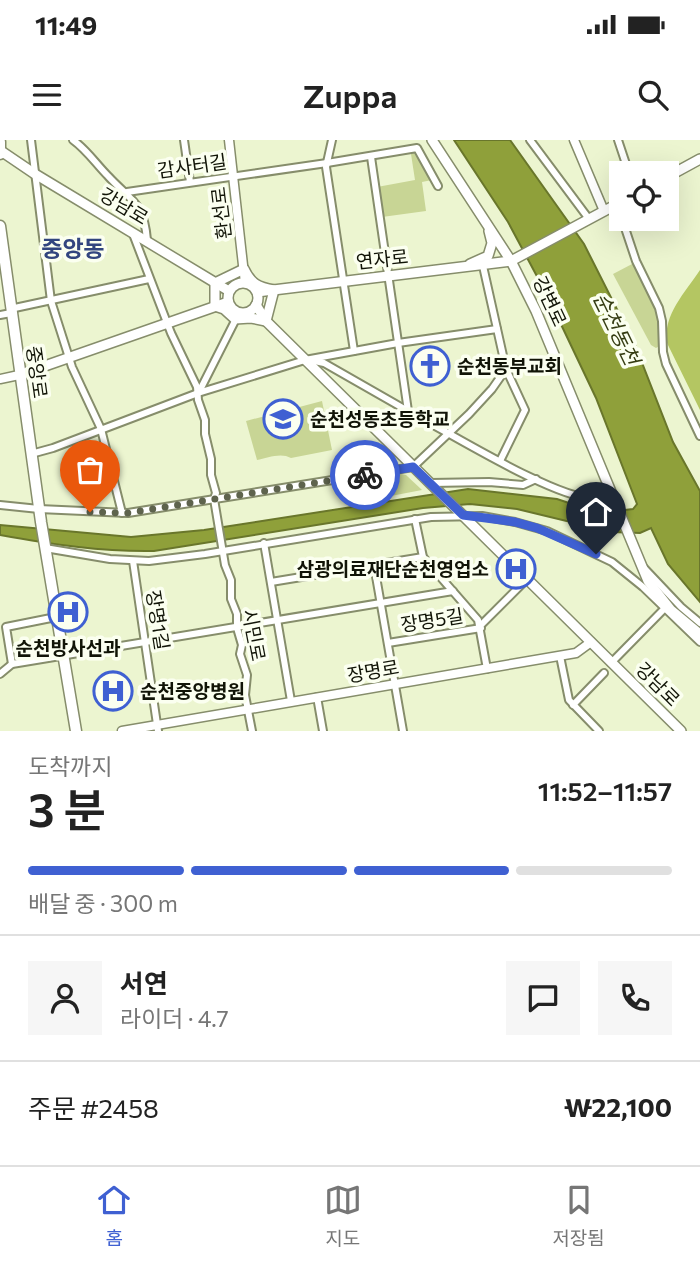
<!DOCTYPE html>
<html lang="ko">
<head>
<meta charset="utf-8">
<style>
  body { margin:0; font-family:Commissioner,"Noto Sans KR",sans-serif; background:#f6f6f6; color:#222; height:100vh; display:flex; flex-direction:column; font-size:26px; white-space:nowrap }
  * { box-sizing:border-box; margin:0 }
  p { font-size:23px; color:#767676 }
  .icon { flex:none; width:38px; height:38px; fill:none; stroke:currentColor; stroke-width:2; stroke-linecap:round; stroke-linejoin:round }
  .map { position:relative; height:591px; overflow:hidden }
  .details { display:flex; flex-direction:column; background:#fff; flex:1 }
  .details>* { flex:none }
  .buttons { position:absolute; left:609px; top:21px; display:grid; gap:14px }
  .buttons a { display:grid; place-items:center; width:70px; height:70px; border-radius:0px; background:#fff; box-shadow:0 7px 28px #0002; font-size:35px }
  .pin { position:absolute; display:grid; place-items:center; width:60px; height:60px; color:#fff; margin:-72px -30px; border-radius:50% 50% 50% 0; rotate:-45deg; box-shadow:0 0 7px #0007 }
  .pin .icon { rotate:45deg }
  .courier { position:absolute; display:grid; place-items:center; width:70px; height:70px; margin:-35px; border:5px solid #3f60d2; border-radius:50%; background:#fff; color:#222; box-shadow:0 2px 9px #0007 }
  .headline em { font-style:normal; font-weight:600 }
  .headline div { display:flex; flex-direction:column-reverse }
  .headline { display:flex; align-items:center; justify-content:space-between; height:119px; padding:0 28px }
  h1 { font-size:46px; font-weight:600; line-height:52px }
  .bar { display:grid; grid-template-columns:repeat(4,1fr); gap:10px 7px; align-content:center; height:84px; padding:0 28px }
  .bar i { height:9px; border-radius:5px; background:#e0e0e0 }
  .bar .on { background:#3f60d2 }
  .bar p { grid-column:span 4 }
  .line { display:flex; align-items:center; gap:18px; padding:0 28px; border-top:2px solid #e0e0e0 }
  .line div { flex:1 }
  .round { display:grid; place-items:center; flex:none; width:74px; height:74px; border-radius:0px; background:#f6f6f6 }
  .status { display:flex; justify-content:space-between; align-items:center; height:49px; padding:0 35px; background:#fff; direction:ltr }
  .status svg { height:19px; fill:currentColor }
  header { display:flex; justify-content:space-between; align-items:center; height:91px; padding:0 28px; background:#fff; font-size:32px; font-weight:600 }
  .dock { display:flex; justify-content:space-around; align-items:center; height:98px; border-top:2px solid #e0e0e0; background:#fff; font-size:19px; color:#767676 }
  .dock a { display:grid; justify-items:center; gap:4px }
  .dock .on { color:#3f60d2 }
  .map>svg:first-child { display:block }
</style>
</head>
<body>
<div class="status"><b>11:49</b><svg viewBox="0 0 49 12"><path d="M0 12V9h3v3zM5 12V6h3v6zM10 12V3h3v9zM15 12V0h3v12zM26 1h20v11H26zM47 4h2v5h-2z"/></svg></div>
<header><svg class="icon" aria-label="menu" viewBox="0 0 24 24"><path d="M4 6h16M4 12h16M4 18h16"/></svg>Zuppa<svg class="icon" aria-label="search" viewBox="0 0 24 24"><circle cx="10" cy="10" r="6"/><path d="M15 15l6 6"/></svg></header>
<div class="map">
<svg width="700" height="591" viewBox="0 0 700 591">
  <rect width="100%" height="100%" fill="#ecf5d0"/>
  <g fill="#c8d595">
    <path d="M 414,13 L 432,40 L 422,42 L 426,71 L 382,77 L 377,47 L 415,40 L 411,14 Z"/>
    <path d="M 634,123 L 660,177 L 661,205 L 656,208 L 651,205 L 613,134 Z"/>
    <path d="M 322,261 L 332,310 L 291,318 C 281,312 267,318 257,320 L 246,281 Z"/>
    <path d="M 401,334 L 406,335 L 422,350 L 370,360 L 367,340 Z"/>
  </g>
  <path fill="#b4c662" d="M 700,130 L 700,270 L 667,203 C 663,174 685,153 700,130 Z"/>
  <path fill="#8fa03a" stroke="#69762b" stroke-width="2" d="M 454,0 L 510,0 L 584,104 L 635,205 L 673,302 L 700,351 L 700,462 L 668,424 L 651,388 L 640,393 L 612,392 L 517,369 L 470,364 L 423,368 L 154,411 C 102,412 50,404 0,395 L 0,385 L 131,397 L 204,390 L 468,349 L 557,359 L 578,366 L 608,372 L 633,369 L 637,364 L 596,258 L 548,157 L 508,82 Z"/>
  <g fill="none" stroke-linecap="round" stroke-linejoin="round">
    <g stroke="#868d6b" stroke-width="10">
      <g id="minor">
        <path d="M 31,0 L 51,161 L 72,227 L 101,289 L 122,373"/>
        <path d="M 73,0 C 87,10 96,24 108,36 C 131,61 144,62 147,100"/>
        <path d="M 184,0 L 190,42"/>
        <path d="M 332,0 L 326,27 L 354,211"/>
        <path d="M 530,0 L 589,79"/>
        <path d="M 618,0 L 629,33"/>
        <path d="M 371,17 L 408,271 C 445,290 560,362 595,358 L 607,345"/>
        <path d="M 127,52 L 327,23 L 417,8 L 438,46"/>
        <path d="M 622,79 L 636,121 L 659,168 L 662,181 L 663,212 L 666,224 L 700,296"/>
        <path d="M 133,94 L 171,193 L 197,247 L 198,260 L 205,280 L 205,294 L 211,319 L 211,335 L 216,353 L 214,359 L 225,425 L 231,440 L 231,459 L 237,474 L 237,488 L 242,505 L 240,514 L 247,535 L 245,555 L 252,591"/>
        <path d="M 10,169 L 149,139"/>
        <path d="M 0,175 L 11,173"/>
        <path d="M 310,220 L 324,223 L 408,271"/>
        <path d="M 199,252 L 239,173"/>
        <path d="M 31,314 L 53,308 L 198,253 L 305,220 L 398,203 L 497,189"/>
        <path d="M 500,321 L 525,270 L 506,229"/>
        <path d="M 431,343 L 489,342 L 523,345 L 536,339"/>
        <path d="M 0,365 L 39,369 L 128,373 L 413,327 L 469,274 L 492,249 L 506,229 L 483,126"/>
        <path d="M 415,379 L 423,417 L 478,480 L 487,529"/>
        <path d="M 264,403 L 291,561"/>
        <path d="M 45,408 L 110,419 L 149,421 L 205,414 L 431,377 L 482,376 L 515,382 L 547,391 L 612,422 L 643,447 L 700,502"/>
        <path d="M 133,421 L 158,591"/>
        <path d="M 374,425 L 403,591"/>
        <path d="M 644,428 L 681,467 L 700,483"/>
        <path d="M 271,442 L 423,417"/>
        <path d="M 480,486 L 527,439"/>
        <path d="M 388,503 L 481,488"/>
        <path d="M 560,516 L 569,560 L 599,591"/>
        <path d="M 611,523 L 664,469"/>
        <path d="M 12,524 L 6,487 L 56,477"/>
        <path d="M 0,534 L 12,524 L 453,451"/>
        <path d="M 317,557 L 323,591"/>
        <path d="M 573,565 L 604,533"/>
      </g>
    </g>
    <g stroke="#868d6b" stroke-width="11">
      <g id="tertiary">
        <path d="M 229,0 L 245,143"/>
        <path d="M 574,0 L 604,71"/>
        <path d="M 0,239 L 19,235"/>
        <path d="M 122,591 L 576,513 L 591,502"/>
      </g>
    </g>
    <g stroke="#868d6b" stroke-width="12">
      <g id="secondary">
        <path d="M 432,0 L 511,121 L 536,171 L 648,441 L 671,470 L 700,494"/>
        <path d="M 1,11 L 35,34 L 229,151"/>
        <path d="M 667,37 L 700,19"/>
        <path d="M 470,124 L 488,116 L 492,103 L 489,91"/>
        <path d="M 244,129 C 251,144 258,147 274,150 L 266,181 L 251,178 L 235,179 L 224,169 L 215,166 L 215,143 Z"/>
        <circle cx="243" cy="158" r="15"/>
        <path d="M 257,152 L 511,121 L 621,62"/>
        <path d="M 256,165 L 266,181 L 681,591"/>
        <path d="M 19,235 L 228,162"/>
      </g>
    </g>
    <g stroke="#868d6b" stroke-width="13">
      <g id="primary">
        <path d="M 0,2 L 0,14"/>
        <path d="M 0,86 L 41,382 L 76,591"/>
      </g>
    </g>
    <use href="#minor" stroke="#fff" stroke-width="6"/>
    <use href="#tertiary" stroke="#fff" stroke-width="8"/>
    <use href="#secondary" stroke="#fff" stroke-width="9"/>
    <use href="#primary" stroke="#fff" stroke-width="10"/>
  </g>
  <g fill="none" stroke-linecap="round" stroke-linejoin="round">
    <path stroke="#5e634d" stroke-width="7" stroke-dasharray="0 12.6" d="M 90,372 L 128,373 L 365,335"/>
    <path stroke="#3f60d2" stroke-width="9" d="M 365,335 L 413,327 L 463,375 L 515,382 L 537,388 L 596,414"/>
  </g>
  <defs>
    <g id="church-ring" transform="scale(2.0125)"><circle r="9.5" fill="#fbfff0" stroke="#3f60d2" stroke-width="1.5"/><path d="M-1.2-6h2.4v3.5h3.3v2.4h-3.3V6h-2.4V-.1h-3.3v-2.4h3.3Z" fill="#3f60d2"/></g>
    <g id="school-ring" transform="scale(2.0125)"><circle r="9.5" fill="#fbfff0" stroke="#3f60d2" stroke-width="1.5"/><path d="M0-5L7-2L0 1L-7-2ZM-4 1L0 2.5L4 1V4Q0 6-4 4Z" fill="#3f60d2"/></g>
    <g id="hospital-ring" transform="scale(2.0125)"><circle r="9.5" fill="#fbfff0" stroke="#3f60d2" stroke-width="1.5"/><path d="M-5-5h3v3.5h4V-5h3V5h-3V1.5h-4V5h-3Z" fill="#3f60d2"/></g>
  </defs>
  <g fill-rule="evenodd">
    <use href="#church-ring" x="430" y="226"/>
    <use href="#school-ring" x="283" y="279"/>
    <use href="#hospital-ring" x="516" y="429"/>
    <use href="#hospital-ring" x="68" y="472"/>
    <use href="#hospital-ring" x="113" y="551"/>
  </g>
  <g text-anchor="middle" stroke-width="7" stroke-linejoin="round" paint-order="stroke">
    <g font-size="19" fill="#111407" stroke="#fbfff0">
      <text transform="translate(192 26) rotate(-8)" y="7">감사터길</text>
      <text transform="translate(124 66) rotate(31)" y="7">강남로</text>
      <text transform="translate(221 73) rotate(-97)" y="7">환선로</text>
      <text transform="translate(382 119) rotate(-6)" y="7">연자로</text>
      <text transform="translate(550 161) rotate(65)" y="7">강변로</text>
      <text transform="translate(37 232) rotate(82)" y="7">중앙로</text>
      <text transform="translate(158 480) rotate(81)" y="7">장명1길</text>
      <text transform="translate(432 480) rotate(-9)" y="7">장명5길</text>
      <text transform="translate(254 495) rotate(79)" y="7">시민로</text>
      <text transform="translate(373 531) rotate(-10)" y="7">장명로</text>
      <text transform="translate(658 544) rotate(45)" y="7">강남로</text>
    </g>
    <g font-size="19" font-weight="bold" fill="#111407" stroke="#fbfff0" text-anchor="start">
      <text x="457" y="233">순천동부교회</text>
      <text x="310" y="286">순천성동초등학교</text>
      <text x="489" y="436" text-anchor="end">삼광의료재단순천영업소</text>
      <text x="68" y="515" text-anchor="middle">순천방사선과</text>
      <text x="140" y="558">순천중앙병원</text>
    </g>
    <g font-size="21" font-style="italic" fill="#353c12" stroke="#fbfff0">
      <text transform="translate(616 189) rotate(64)" y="7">순천동천</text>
    </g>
    <g font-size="23" font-weight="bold" fill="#32457f" stroke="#fbfff0">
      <text x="73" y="117">중앙동</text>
    </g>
  </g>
</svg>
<div class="buttons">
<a><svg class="icon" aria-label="locate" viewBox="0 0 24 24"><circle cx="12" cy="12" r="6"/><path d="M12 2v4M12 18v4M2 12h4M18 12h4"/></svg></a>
</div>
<div class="pin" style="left:90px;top:372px;background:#ea580c"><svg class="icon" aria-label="bag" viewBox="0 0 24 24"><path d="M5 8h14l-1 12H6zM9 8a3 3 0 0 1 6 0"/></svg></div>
<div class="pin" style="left:596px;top:414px;background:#1f2937"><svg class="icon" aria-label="home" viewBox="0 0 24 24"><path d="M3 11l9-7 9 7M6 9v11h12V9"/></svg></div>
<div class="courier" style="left:365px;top:335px"><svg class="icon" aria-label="bike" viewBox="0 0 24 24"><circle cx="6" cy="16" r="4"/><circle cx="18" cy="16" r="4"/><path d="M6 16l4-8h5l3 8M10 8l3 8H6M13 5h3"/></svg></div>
</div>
<section class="details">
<div class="headline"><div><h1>3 분</h1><p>도착까지</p></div><em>11:52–11:57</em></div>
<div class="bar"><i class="on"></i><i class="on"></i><i class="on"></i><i></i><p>배달 중 · 300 m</p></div>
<div class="line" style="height:126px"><a class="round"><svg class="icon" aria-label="person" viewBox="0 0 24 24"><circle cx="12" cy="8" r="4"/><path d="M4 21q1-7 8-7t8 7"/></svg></a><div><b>서연</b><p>라이더 · 4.7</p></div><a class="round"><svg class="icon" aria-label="chat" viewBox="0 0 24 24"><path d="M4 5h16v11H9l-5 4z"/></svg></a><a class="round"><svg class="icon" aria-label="phone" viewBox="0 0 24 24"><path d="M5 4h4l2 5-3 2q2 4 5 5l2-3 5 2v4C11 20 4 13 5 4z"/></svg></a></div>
<div class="line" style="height:91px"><div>주문 #2458</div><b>₩22,100</b></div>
</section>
<nav class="dock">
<a class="on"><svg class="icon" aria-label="home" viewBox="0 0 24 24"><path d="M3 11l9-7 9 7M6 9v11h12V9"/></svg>홈</a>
<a><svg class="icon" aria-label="map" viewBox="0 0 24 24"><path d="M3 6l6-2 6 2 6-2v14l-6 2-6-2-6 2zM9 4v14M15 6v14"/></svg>지도</a>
<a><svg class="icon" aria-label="saved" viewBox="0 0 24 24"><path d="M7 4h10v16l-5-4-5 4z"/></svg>저장됨</a>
</nav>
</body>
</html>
